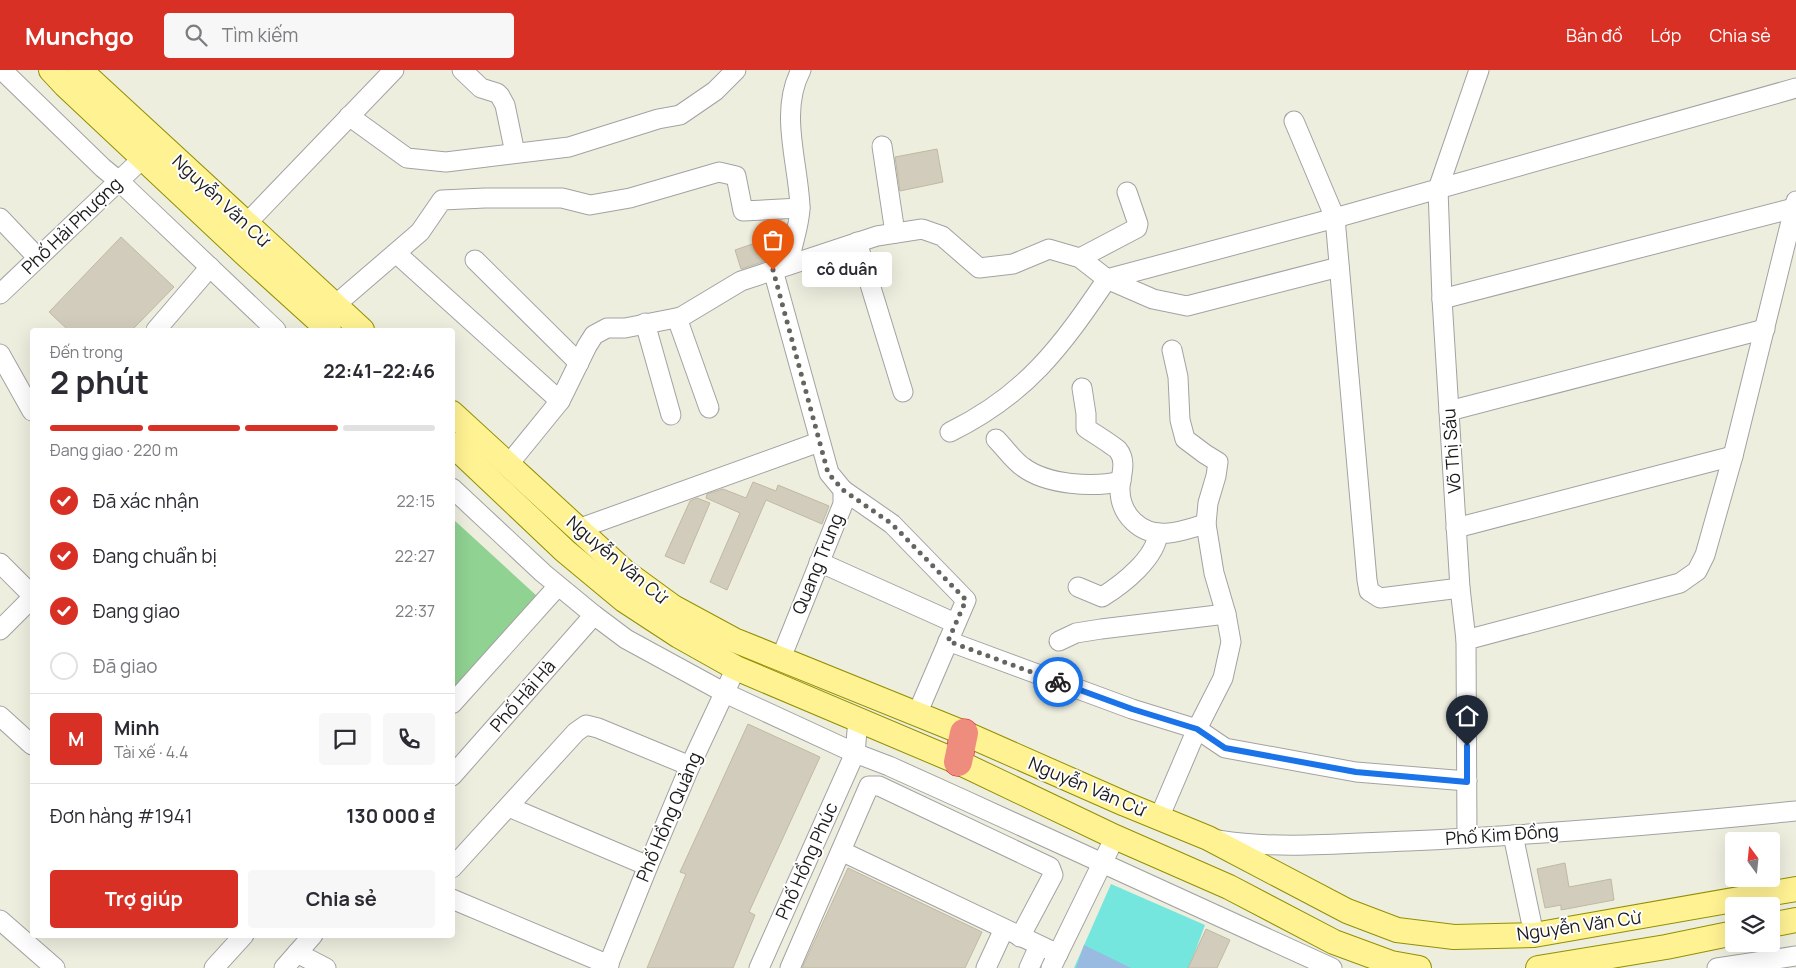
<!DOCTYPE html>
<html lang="vi">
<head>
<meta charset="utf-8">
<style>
  body { margin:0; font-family:Manrope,sans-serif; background:#f7f7f7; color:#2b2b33; height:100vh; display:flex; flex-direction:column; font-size:19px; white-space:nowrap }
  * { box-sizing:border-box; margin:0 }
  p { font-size:16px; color:#7c7c81 }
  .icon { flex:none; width:28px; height:28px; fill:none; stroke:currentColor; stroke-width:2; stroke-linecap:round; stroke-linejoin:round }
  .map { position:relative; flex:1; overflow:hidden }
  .panel { position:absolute; left:30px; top:258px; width:425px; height:610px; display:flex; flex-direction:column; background:#fff; border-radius:5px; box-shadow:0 5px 20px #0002 }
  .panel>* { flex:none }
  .needle { width:32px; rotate:345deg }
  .buttons { position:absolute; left:1725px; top:762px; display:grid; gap:10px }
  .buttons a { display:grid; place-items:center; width:55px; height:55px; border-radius:5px; background:#fff; box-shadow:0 5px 20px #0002; font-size:25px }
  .pin { position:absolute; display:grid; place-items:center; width:42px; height:42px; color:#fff; margin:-51px -21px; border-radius:50% 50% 50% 0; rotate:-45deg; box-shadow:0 0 5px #0007 }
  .pin .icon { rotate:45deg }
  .courier { position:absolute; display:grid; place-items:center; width:50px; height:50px; margin:-25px; border:4px solid #1a73e8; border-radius:50%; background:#fff; color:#222; box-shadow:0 1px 6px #0007 }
  .bubble { position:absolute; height:35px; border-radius:5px; background:#fff; box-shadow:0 5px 20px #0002; font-size:16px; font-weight:700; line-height:35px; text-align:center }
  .headline em { font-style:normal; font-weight:700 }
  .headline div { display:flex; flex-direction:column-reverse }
  .headline { display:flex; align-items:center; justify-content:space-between; height:85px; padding:0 20px }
  h1 { font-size:32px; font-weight:700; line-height:38px }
  .bar { display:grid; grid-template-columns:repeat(4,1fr); gap:8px 5px; align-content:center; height:60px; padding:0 20px }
  .bar i { height:6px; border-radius:4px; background:#e1e1e2 }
  .bar .selected { background:#d93025 }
  .bar p { grid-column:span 4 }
  .line { display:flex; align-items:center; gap:12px; padding:0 20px; border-top:1px solid #e1e1e2 }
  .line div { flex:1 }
  .round { display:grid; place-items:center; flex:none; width:52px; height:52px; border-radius:5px; background:#f7f7f7 }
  ol { padding:0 20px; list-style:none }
  li { display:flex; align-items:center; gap:15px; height:55px }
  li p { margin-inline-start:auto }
  li .icon { padding:5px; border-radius:50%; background:#d93025; color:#fff; stroke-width:4 }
  li:last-child { color:#7c7c81 }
  li i { width:28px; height:28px; border:2px solid #e1e1e2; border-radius:50% }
  .cta { display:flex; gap:10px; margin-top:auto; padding:10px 20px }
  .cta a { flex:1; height:58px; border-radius:5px; background:#d93025; color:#fff; font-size:20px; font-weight:700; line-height:58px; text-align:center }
  .cta a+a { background:#f7f7f7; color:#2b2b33 }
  header { display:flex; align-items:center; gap:30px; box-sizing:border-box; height:70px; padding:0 25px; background:#d93025; color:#fff }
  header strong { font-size:24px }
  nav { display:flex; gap:28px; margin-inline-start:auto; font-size:18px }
  .search { width:350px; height:45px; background:#f7f7f7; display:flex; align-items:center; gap:12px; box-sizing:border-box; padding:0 18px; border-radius:5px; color:#7c7c81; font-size:19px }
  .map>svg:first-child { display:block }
</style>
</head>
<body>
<header>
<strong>Munchgo</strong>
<div class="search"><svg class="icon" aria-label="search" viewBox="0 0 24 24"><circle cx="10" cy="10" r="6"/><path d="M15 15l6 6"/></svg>Tìm kiếm</div>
<nav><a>Bản đồ</a><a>Lớp</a><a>Chia sẻ</a></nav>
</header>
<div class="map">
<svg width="1796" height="898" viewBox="0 0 1796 898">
  <rect width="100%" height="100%" fill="#eeeedf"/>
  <path fill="#8fd291" d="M 453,449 L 538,527 L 453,622 Z"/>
  <path fill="#74e6de" d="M 1111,814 L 1205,855 L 1189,898 L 1074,898 Z"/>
  <path fill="#9abbe1" d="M 1084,875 L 1131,898 L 1076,898 Z"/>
  <g fill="#d1ccbc" stroke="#c1b9a0">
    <path d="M 937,79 L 943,112 L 900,121 L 895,87 Z"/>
    <path d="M 121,167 L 174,217 L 132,260 L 68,260 L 49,242 Z"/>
    <path d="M 764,170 L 771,189 L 741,199 L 735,180 Z"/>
    <path d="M 753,412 L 776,421 L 778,415 L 829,436 L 822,454 L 766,430 L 727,520 L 710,512 L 740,443 L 706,428 L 707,424 L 723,419 L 746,428 Z"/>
    <path d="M 697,428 L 710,433 L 684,494 L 665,486 L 690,431 Z"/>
    <path d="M 748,654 L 820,687 L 749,842 L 755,845 L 733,898 L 647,898 L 686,804 L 680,802 Z"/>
    <path d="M 1565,793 L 1569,817 L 1611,809 L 1614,830 L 1561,840 L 1561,835 L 1545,838 L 1537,799 Z"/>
    <path d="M 848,798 L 982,862 L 965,898 L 802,898 Z"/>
    <path d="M 1206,859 L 1230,870 L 1217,898 L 1188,898 Z"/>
  </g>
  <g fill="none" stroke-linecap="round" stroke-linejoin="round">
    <g stroke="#a2a2a2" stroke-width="21">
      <g id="minor">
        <path d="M 2,0 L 103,98 L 119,111 L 276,260"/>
        <path d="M 462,0 L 481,18 L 497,23 L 500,26 L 505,35 L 515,83"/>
        <path d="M 349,46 L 407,88 L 446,92 L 569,77 L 658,49 L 680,45 L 715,21 L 736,0"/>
        <path d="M 1294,51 L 1335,148 L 1367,510 L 1369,521 L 1380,528 L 1460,518"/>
        <path d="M 882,76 L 895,163"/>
        <path d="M 0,148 L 38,188"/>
        <path d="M 246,154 L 394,0"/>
        <path d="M 857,172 L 903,322"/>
        <path d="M 396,183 L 560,331"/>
        <path d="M 1080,188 L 1137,158 L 1138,154 L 1127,122"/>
        <path d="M 475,190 L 579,293"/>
        <path d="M 788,195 C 791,180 801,150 800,136 C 798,91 779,42 801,0"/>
        <path d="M 773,200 L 829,403 L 843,420 L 843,434 L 781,588"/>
        <path d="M 0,224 L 143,88"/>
        <path d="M 1442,229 L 1794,138"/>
        <path d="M 334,236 L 420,162 L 442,130 L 485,128 L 562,128 L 590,135 L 630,128 L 719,102 L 736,106 L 743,141 L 800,138"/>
        <path d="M 677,248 L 709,338"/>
        <path d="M 645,253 L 671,345"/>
        <path d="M 156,260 L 210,197"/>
        <path d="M 0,284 L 32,341"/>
        <path d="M 1082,318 L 1086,344 L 1086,358 C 1093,363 1114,376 1118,380 C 1127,391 1121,405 1120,417 C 1119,445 1141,466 1169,463 C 1181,462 1194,457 1206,454"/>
        <path d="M 1449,341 L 1765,259"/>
        <path d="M 950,362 C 1026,325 1061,277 1107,209 L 1335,148 L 1796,18"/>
        <path d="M 996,369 C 1005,378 1013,390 1023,397 C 1047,415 1094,418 1121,411"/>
        <path d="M 508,395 L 560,331 L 587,276 L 594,265 L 607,258 L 625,258 L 681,247 L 741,211 L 877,166 L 922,159 L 942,166 L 979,198 L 1013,194 L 1049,179 L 1080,188 L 1107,209 L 1153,229 L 1187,236 L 1339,197"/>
        <path d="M 452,418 L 543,503 L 594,545 L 626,569 L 725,623 L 855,683 L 889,696 L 962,729 L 1332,898"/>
        <path d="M 843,420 L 892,454 L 966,530 L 917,644"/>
        <path d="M 1456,458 L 1733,386"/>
        <path d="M 578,459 L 819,372"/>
        <path d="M 819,492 L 955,553"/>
        <path d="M 0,493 L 32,525"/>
        <path d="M 1078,517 L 1102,527 C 1123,514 1156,488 1158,463"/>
        <path d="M 0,560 L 32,528"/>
        <path d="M 1466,570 L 1680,513 L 1697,501 L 1705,485 L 1733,386 L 1796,131"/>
        <path d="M 948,571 L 1132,639 L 1197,659 L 1225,678 L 1356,702 L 1467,711"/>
        <path d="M 1059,571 L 1076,563 L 1101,559 L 1226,544"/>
        <path d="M 452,634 L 558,516"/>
        <path d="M 0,646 L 32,675"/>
        <path d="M 452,706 L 594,545"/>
        <path d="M 509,737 L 648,796"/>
        <path d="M 1159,748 L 1197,659 L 1223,608 L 1231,572 L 1226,544 L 1214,503 L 1206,454 L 1208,433 L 1216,406 L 1218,392 L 1205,384 L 1185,369 L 1180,350 L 1178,307 L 1172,280"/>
        <path d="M 1513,765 L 1534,865"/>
        <path d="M 1467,768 L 1466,570 L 1460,518 L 1442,229 L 1438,119 L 1479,0"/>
        <path d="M 1219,770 C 1280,780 1346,773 1408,771 C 1537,765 1667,754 1796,741"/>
        <path d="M 841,781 L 1058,884"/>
        <path d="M 452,798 L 576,662 L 586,655 L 598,658 L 690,696"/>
        <path d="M 452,829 L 609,895"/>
        <path d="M 0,850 L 55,898"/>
        <path d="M 297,883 L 326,898"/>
        <path d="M 214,898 L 244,865"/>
        <path d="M 284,898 L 313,865"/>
        <path d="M 607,898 L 648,796 L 690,696 L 736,598"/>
        <path d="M 759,898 L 855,683 L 858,650"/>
        <path d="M 790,898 L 869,716 L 879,716 L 1050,797 L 1053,805 L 1020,867"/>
        <path d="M 986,898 L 1004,859"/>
        <path d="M 1029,898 L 1039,876"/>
        <path d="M 1051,898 L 1115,767"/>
        <path d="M 1717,898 L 1796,886"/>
      </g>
    </g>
    <g stroke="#929000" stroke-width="26">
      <g id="major">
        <path d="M 51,0 L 65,15 L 245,184 L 329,260"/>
        <path d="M 80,0 L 362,260"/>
        <path d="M 452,343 L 625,502 L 673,537 L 734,570 L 964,663 L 1125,734 L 1208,768 L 1347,841 L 1397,860 L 1454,867 L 1534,865 L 1796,819"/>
        <path d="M 452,374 L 565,481 L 624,530 L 679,566 L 736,598 L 958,692 L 1115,767 L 1229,817 L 1334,872 L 1391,893 L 1419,898"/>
        <path d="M 1771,855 L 1796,850"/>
        <path d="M 1538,898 L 1666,877 L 1734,863"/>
      </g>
    </g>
    <g stroke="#e51319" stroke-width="29">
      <path id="highway" d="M 958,692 L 964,663"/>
    </g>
    <use href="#minor" stroke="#fff" stroke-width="19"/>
    <use href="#major" stroke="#fff293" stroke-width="24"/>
    <use href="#highway" stroke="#ee8c7e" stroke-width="28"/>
  </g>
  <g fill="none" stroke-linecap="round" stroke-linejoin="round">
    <path stroke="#656560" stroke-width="5" stroke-dasharray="0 9" d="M 773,200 L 828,403 L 843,420 L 892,454 L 966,530 L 948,571 L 1058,612"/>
    <path stroke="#1a73e8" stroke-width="6" d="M 1058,612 L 1132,639 L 1197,659 L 1225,678 L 1356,702 L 1467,712 L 1467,676"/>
  </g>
  <g text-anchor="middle" stroke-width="4" stroke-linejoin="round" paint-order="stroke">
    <g font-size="18" fill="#1b1b1b" stroke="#fff">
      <text transform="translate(221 131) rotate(43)" y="6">Nguyễn Văn Cừ</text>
      <text transform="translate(72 156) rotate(-44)" y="6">Phố Hải Phượng</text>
      <text transform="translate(1452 381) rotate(-94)" y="6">Võ Thị Sáu</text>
      <text transform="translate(617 490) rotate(40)" y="6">Nguyễn Văn Cừ</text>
      <text transform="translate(818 494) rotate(-68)" y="6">Quang Trung</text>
      <text transform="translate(523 626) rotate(-49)" y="6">Phố Hải Hà</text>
      <text transform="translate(1087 717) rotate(23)" y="6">Nguyễn Văn Cừ</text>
      <text transform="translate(669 747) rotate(-67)" y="6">Phố Hồng Quảng</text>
      <text transform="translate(1502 765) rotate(-4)" y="6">Phố Kim Đồng</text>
      <text transform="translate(807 791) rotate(-66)" y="6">Phố Hồng Phúc</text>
      <text transform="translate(1579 856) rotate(-8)" y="6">Nguyễn Văn Cừ</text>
    </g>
  </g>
</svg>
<div class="buttons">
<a><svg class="needle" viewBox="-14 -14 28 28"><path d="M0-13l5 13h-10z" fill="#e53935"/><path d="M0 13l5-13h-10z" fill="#7c7c81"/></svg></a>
<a><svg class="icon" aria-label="layers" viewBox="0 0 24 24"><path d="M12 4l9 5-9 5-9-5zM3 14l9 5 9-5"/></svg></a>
</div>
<div class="pin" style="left:773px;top:200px;background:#ea580c"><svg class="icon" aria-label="bag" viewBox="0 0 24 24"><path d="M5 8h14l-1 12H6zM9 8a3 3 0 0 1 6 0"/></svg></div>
<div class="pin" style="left:1467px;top:676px;background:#1f2937"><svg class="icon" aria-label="home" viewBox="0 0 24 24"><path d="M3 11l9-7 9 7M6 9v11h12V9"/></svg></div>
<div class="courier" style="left:1058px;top:612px"><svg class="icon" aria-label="bike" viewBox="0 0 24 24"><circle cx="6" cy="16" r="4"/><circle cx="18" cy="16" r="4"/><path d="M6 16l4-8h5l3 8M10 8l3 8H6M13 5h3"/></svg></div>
<div class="bubble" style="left:802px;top:182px;width:90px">cô duân</div>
<section class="panel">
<div class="headline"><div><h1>2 phút</h1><p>Đến trong</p></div><em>22:41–22:46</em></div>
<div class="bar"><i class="selected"></i><i class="selected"></i><i class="selected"></i><i></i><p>Đang giao · 220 m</p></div>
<ol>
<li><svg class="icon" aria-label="check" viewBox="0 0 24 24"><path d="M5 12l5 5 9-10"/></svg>Đã xác nhận<p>22:15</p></li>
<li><svg class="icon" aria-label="check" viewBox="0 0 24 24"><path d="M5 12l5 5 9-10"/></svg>Đang chuẩn bị<p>22:27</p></li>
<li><svg class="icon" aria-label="check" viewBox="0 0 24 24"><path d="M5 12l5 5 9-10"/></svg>Đang giao<p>22:37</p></li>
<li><i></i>Đã giao</li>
</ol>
<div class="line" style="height:90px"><b class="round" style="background:#d93025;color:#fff">M</b><div><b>Minh</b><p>Tài xế · 4.4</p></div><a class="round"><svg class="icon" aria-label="chat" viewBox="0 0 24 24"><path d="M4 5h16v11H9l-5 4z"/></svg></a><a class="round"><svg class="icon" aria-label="phone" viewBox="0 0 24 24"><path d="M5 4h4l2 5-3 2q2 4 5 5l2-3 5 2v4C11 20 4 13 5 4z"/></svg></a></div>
<div class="line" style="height:65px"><div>Đơn hàng #1941</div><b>130 000 ₫</b></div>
<div class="cta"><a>Trợ giúp</a><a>Chia sẻ</a></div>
</section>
</div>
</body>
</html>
